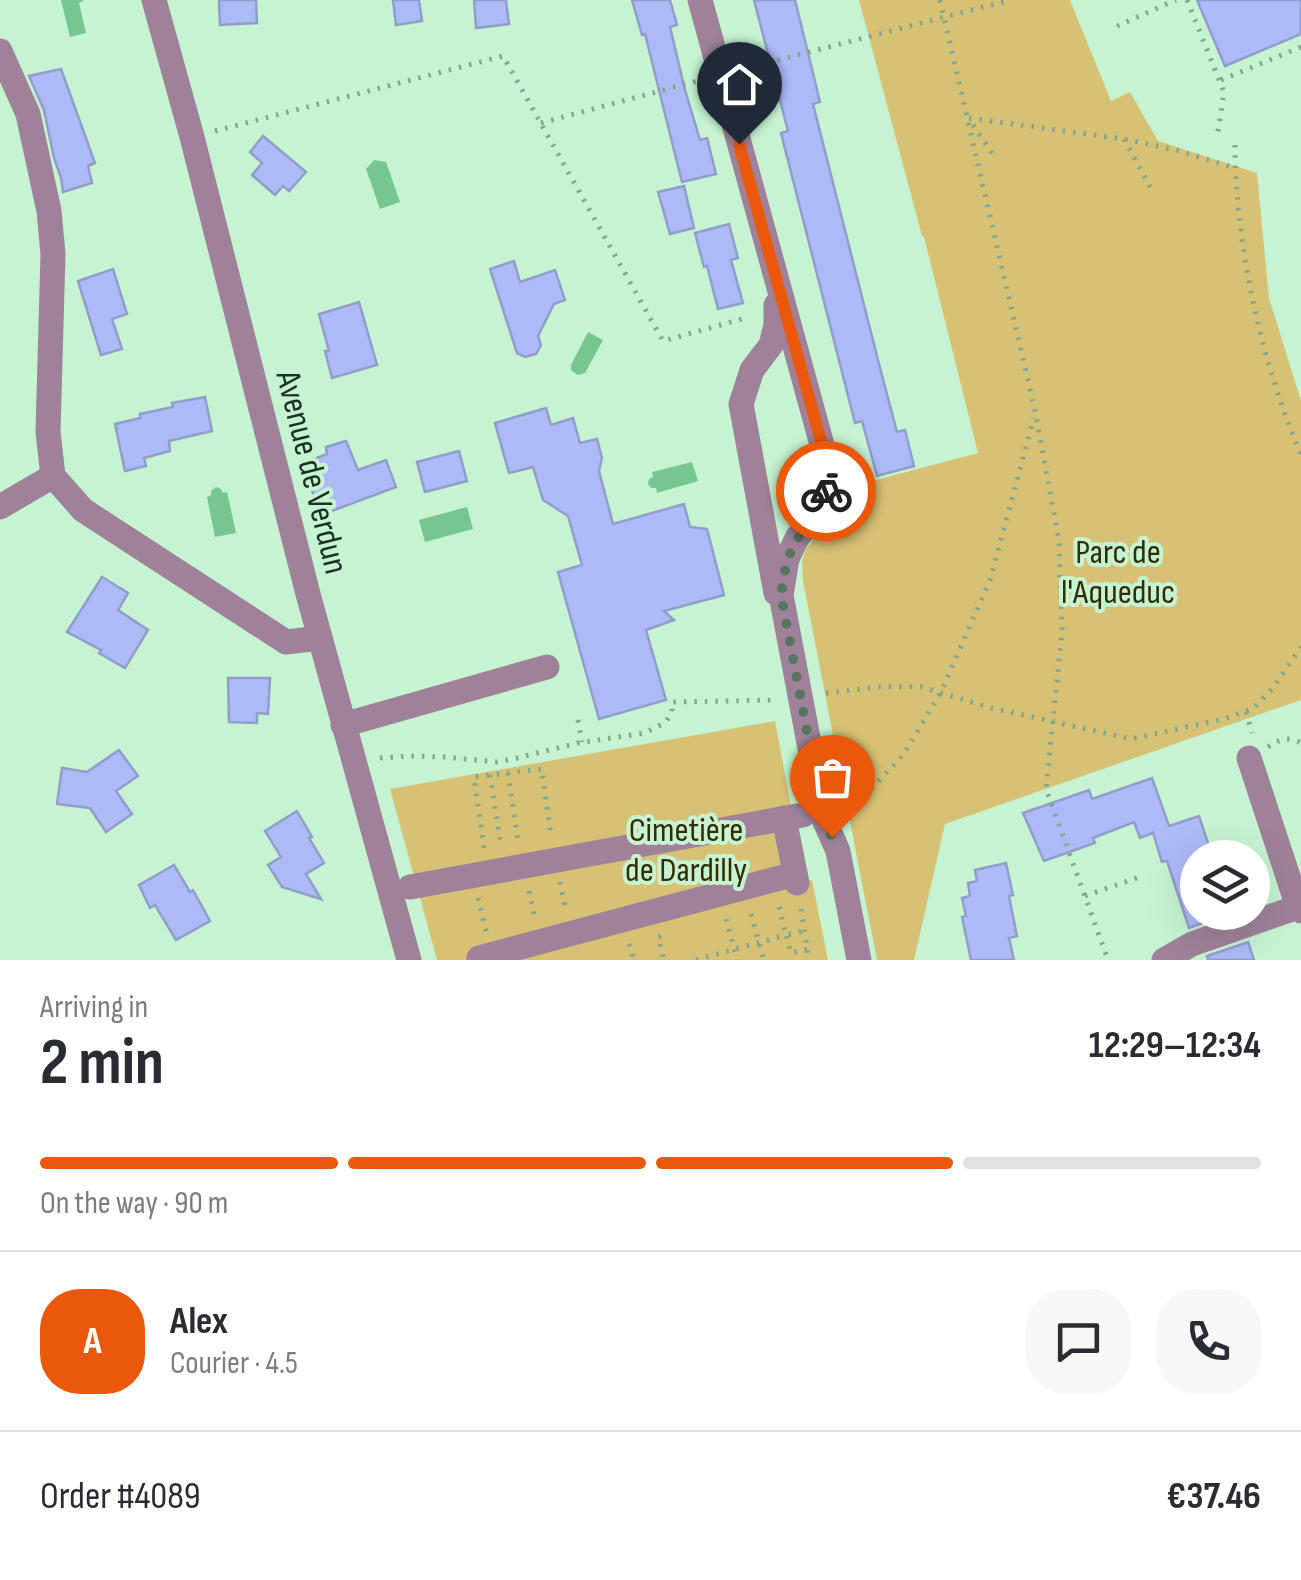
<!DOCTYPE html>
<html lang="en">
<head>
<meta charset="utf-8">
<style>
  body { margin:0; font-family:"Sofia Sans Condensed",sans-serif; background:#f7f7f7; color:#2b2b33; height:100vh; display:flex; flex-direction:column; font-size:38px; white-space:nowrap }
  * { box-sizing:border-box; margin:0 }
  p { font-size:32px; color:#7c7c81 }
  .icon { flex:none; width:55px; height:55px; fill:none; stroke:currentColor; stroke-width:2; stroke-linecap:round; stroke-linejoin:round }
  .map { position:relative; height:960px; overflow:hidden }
  .details { display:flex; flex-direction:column; background:#fff; flex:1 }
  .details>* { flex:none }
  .buttons { position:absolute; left:1180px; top:840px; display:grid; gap:20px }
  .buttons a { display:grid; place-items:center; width:90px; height:90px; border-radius:50%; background:#fff; box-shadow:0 10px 40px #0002; font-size:50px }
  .pin { position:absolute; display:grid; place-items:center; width:85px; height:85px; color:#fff; margin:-102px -42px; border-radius:50% 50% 50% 0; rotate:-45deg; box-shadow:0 0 10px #0007 }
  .pin .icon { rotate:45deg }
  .courier { position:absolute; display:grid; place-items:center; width:100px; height:100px; margin:-50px; border:8px solid #ea580c; border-radius:50%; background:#fff; color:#222; box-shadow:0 2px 12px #0007 }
  .headline em { font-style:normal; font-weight:700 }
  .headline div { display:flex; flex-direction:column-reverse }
  .headline { display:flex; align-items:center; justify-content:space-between; height:170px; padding:0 40px }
  h1 { font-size:65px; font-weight:700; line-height:75px }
  .bar { display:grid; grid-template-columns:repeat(4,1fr); gap:15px 10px; align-content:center; height:120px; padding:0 40px }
  .bar i { height:12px; border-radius:8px; background:#e1e1e2 }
  .bar .active { background:#ea580c }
  .bar p { grid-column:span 4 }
  .line { display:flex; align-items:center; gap:25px; padding:0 40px; border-top:2px solid #e1e1e2 }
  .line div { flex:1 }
  .round { display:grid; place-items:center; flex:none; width:105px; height:105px; border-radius:40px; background:#f7f7f7 }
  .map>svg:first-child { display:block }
</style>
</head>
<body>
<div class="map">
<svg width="1301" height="960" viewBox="0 0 1301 960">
  <rect width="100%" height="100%" fill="#c6f4d3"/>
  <g fill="#d7c175">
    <path d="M 859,0 L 1070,0 L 1111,101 L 1130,92 L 1158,141 L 1257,173 L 1269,298 L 1301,401 L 1301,700 L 945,824 L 914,960 L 877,960 L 803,581 L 802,561 L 806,549 L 857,485 L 978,453 L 924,237 L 922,236 Z"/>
    <path d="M 775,721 L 805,881 L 812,880 L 828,960 L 437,960 L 390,789 Z"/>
  </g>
  <g fill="#77c590">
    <path d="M 61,0 L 84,0 L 79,3 L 86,33 L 70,37 Z"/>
    <path d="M 374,160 L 386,162 L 400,202 L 380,209 L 366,169 Z"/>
    <path d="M 588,332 L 603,340 L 585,373 L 578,375 L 571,370 L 571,365 Z"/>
    <path d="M 692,462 L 698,481 L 657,493 L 656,488 L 651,488 L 648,484 L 649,479 L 653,477 L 652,472 Z"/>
    <path d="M 216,487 L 221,489 L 223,493 L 227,492 L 236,533 L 215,537 L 207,497 L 211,495 L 211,491 Z"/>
    <path d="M 467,507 L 473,529 L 425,542 L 419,520 Z"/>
  </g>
  <g fill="#acbaf7" stroke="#929dc9" stroke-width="2.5">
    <path d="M 219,0 L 256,0 L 257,23 L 220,25 Z"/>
    <path d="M 393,0 L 419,0 L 422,21 L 396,25 Z"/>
    <path d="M 474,0 L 506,0 L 509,24 L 476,28 Z"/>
    <path d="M 632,0 L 670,0 L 677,25 L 670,27 L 685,90 L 700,140 L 707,138 L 716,174 L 682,182 L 645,34 L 642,35 Z"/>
    <path d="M 754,0 L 795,0 L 820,102 L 813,104 L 879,364 L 897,432 L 905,430 L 914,466 L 877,476 L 862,421 L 855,423 L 781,133 L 788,131 Z"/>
    <path d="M 1197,0 L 1301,0 L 1301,34 L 1225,66 Z"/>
    <path d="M 61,69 L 95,163 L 88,166 L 92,183 L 63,192 L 61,178 L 54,158 L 44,110 L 29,76 Z"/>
    <path d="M 263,136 L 306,172 L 289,191 L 283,186 L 275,195 L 252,175 L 262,163 L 250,152 Z"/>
    <path d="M 684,186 L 694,228 L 670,234 L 658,192 Z"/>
    <path d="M 729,224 L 738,258 L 731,260 L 743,303 L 718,309 L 707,266 L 704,267 L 695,233 Z"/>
    <path d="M 514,261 L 520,282 L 555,270 L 565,300 L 554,304 L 538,336 L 541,345 L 536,354 L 525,357 L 517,353 L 490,269 Z"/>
    <path d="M 113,269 L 127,314 L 112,319 L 122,349 L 101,355 L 78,281 Z"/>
    <path d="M 359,302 L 377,365 L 332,378 L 325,351 L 329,351 L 319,314 Z"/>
    <path d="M 205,397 L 212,431 L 169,441 L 170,451 L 144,458 L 146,466 L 125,471 L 115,424 L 140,418 L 140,414 L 173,407 L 172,403 Z"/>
    <path d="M 546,408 L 551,425 L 573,418 L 580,443 L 597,439 L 602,458 L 599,471 L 613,524 L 684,504 L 690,527 L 707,529 L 724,595 L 664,611 L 674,620 L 646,630 L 666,700 L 599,719 L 558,572 L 582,565 L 568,516 L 543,500 L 533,467 L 509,473 L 495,423 Z"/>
    <path d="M 346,441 L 358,470 L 386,460 L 396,487 L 321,515 L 302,464 L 327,454 L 326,447 Z"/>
    <path d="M 459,451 L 467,481 L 425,492 L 417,462 Z"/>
    <path d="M 102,577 L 128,593 L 118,610 L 148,630 L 125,668 L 99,653 L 101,650 L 67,632 Z"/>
    <path d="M 228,678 L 270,678 L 268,714 L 257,713 L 257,723 L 229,722 Z"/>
    <path d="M 119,750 L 138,776 L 116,791 L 132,814 L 106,832 L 90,808 L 57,804 L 62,768 L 87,772 Z"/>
    <path d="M 1152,778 L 1169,826 L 1199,816 L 1213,858 L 1198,858 L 1198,912 L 1233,912 L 1189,928 L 1167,861 L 1162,862 L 1153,833 L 1140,838 L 1134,822 L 1093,838 L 1095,843 L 1044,861 L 1023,813 L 1089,790 L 1092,799 Z"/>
    <path d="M 297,811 L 312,837 L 309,838 L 324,863 L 306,874 L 321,899 L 282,887 L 268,865 L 281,857 L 265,831 Z"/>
    <path d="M 1006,863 L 1013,895 L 1009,896 L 1017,936 L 1009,938 L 1014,960 L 971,960 L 962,917 L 966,916 L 962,898 L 970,896 L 968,883 L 977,881 L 975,870 Z"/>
    <path d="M 174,865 L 190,892 L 193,890 L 210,921 L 176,940 L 155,905 L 150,908 L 139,885 Z"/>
    <path d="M 1248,942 L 1254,960 L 1208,960 L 1207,956 Z"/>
  </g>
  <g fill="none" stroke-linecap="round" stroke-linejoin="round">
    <g stroke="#83a68e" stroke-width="5" stroke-dasharray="2.5 8" stroke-linecap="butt">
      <path d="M 940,0 L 1035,411 L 1059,540 L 1062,632 L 1046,789 L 1108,960"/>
      <path d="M 1187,0 L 1224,92 L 1217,138"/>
      <path d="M 1117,26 L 1176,0"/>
      <path d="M 747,68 L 1011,0"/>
      <path d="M 1221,80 L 1301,47"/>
      <path d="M 969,118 L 1124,139 L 1176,150 L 1235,168"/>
      <path d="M 541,123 L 697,81"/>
      <path d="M 973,125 L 993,155"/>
      <path d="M 215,131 L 503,56 L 663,341 L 749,317"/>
      <path d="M 1124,139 L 1150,187"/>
      <path d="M 1235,145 C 1235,242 1262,366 1301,454"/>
      <path d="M 826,693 L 878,687 L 921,687 L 992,708 L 1131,739 L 1224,719 L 1254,708 L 1273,688 L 1301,647"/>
      <path d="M 1246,712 L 1252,733"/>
      <path d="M 578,720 L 582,742"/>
      <path d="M 1268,747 C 1279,739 1288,736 1301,743"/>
      <path d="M 380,758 L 409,756 L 444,757 L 497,762 L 517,758 L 578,743 L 645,733 L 666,722 L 672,712 L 672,702 L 778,700"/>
      <path d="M 508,773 L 518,841"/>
      <path d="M 490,775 L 501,846"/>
      <path d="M 846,807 L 862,799 L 904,754 L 941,692 L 990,580 L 1034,418"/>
      <path d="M 484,848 L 474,777 L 542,769 L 551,837"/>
      <path d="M 560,882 L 566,911"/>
      <path d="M 529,891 L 535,919"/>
      <path d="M 1085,896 L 1142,876"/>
      <path d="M 478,898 L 486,931"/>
      <path d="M 779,907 L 786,935 L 803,931"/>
      <path d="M 801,909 L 809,960"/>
      <path d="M 751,914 L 764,960"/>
      <path d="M 726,919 L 737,960"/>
      <path d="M 661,936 L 658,937 L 664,960"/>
      <path d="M 629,944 L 634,960"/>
      <path d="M 696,960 L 786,935 L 791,953 L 807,949"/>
    </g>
    <g stroke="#9f8299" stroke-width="25">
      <path d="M 154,0 L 192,137 L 308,594 L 409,960"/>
      <path d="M 700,0 L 824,452 L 829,484 L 818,511 L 797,538 L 787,559 L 781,595 L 823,817 L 838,851 L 859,960"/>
      <path d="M 0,51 L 28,114 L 49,211 L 53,254 L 48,432 L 53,476 L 83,510 L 286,642 L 320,638"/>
      <path d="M 0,507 L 53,476"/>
      <path d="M 776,593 L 741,404 L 752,370 L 771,345 L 776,325 L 776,305"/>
      <path d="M 343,725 L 547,667"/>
      <path d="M 1249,758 L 1298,907"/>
      <path d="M 784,818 L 797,883"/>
      <path d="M 410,887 L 803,815"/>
      <path d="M 479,958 L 795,874"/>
      <path d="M 1164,960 L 1192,944 L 1298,907 L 1301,911"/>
    </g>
  </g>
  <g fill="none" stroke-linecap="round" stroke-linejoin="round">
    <path stroke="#597561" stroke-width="10" stroke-dasharray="0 18" d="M 826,491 C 819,510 807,523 797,540 C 786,557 784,575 781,595 L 823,816 L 832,837"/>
    <path stroke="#ea580c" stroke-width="12" d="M 739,144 L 824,452 L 829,484 L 826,491"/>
  </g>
  <g text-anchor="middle" stroke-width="8" stroke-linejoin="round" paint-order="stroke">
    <g font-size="35" fill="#1e3024" stroke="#c6f4d3">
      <text transform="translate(313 472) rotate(76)" y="12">Avenue de Verdun</text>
    </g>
    <g font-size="35" fill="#352b04" stroke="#c6f4d3">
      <text x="1118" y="563">Parc de<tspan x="1118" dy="40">l'Aqueduc</tspan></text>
      <text x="686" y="841">Cimetière<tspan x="686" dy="40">de Dardilly</tspan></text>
    </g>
  </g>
</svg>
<div class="buttons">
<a><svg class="icon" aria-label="layers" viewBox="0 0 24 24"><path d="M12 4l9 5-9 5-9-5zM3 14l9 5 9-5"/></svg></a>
</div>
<div class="pin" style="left:832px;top:837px;background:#ea580c"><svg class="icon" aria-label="bag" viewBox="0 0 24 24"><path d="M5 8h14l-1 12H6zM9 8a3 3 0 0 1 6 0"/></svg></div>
<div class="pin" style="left:739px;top:144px;background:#1f2937"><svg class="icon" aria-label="home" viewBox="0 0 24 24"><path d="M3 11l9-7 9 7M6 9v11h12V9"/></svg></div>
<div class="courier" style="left:826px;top:491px"><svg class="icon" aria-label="bike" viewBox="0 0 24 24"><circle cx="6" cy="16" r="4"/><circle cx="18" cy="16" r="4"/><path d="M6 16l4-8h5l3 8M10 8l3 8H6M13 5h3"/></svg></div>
</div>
<section class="details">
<div class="headline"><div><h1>2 min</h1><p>Arriving in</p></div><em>12:29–12:34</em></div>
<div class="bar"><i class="active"></i><i class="active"></i><i class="active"></i><i></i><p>On the way · 90 m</p></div>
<div class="line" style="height:180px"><b class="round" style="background:#ea580c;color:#fff">A</b><div><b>Alex</b><p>Courier · 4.5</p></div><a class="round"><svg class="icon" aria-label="chat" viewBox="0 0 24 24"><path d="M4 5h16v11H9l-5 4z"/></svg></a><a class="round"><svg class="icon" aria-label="phone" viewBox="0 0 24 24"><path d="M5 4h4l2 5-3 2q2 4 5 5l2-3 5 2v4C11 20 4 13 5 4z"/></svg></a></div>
<div class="line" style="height:130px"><div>Order #4089</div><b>€37.46</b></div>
</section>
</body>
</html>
